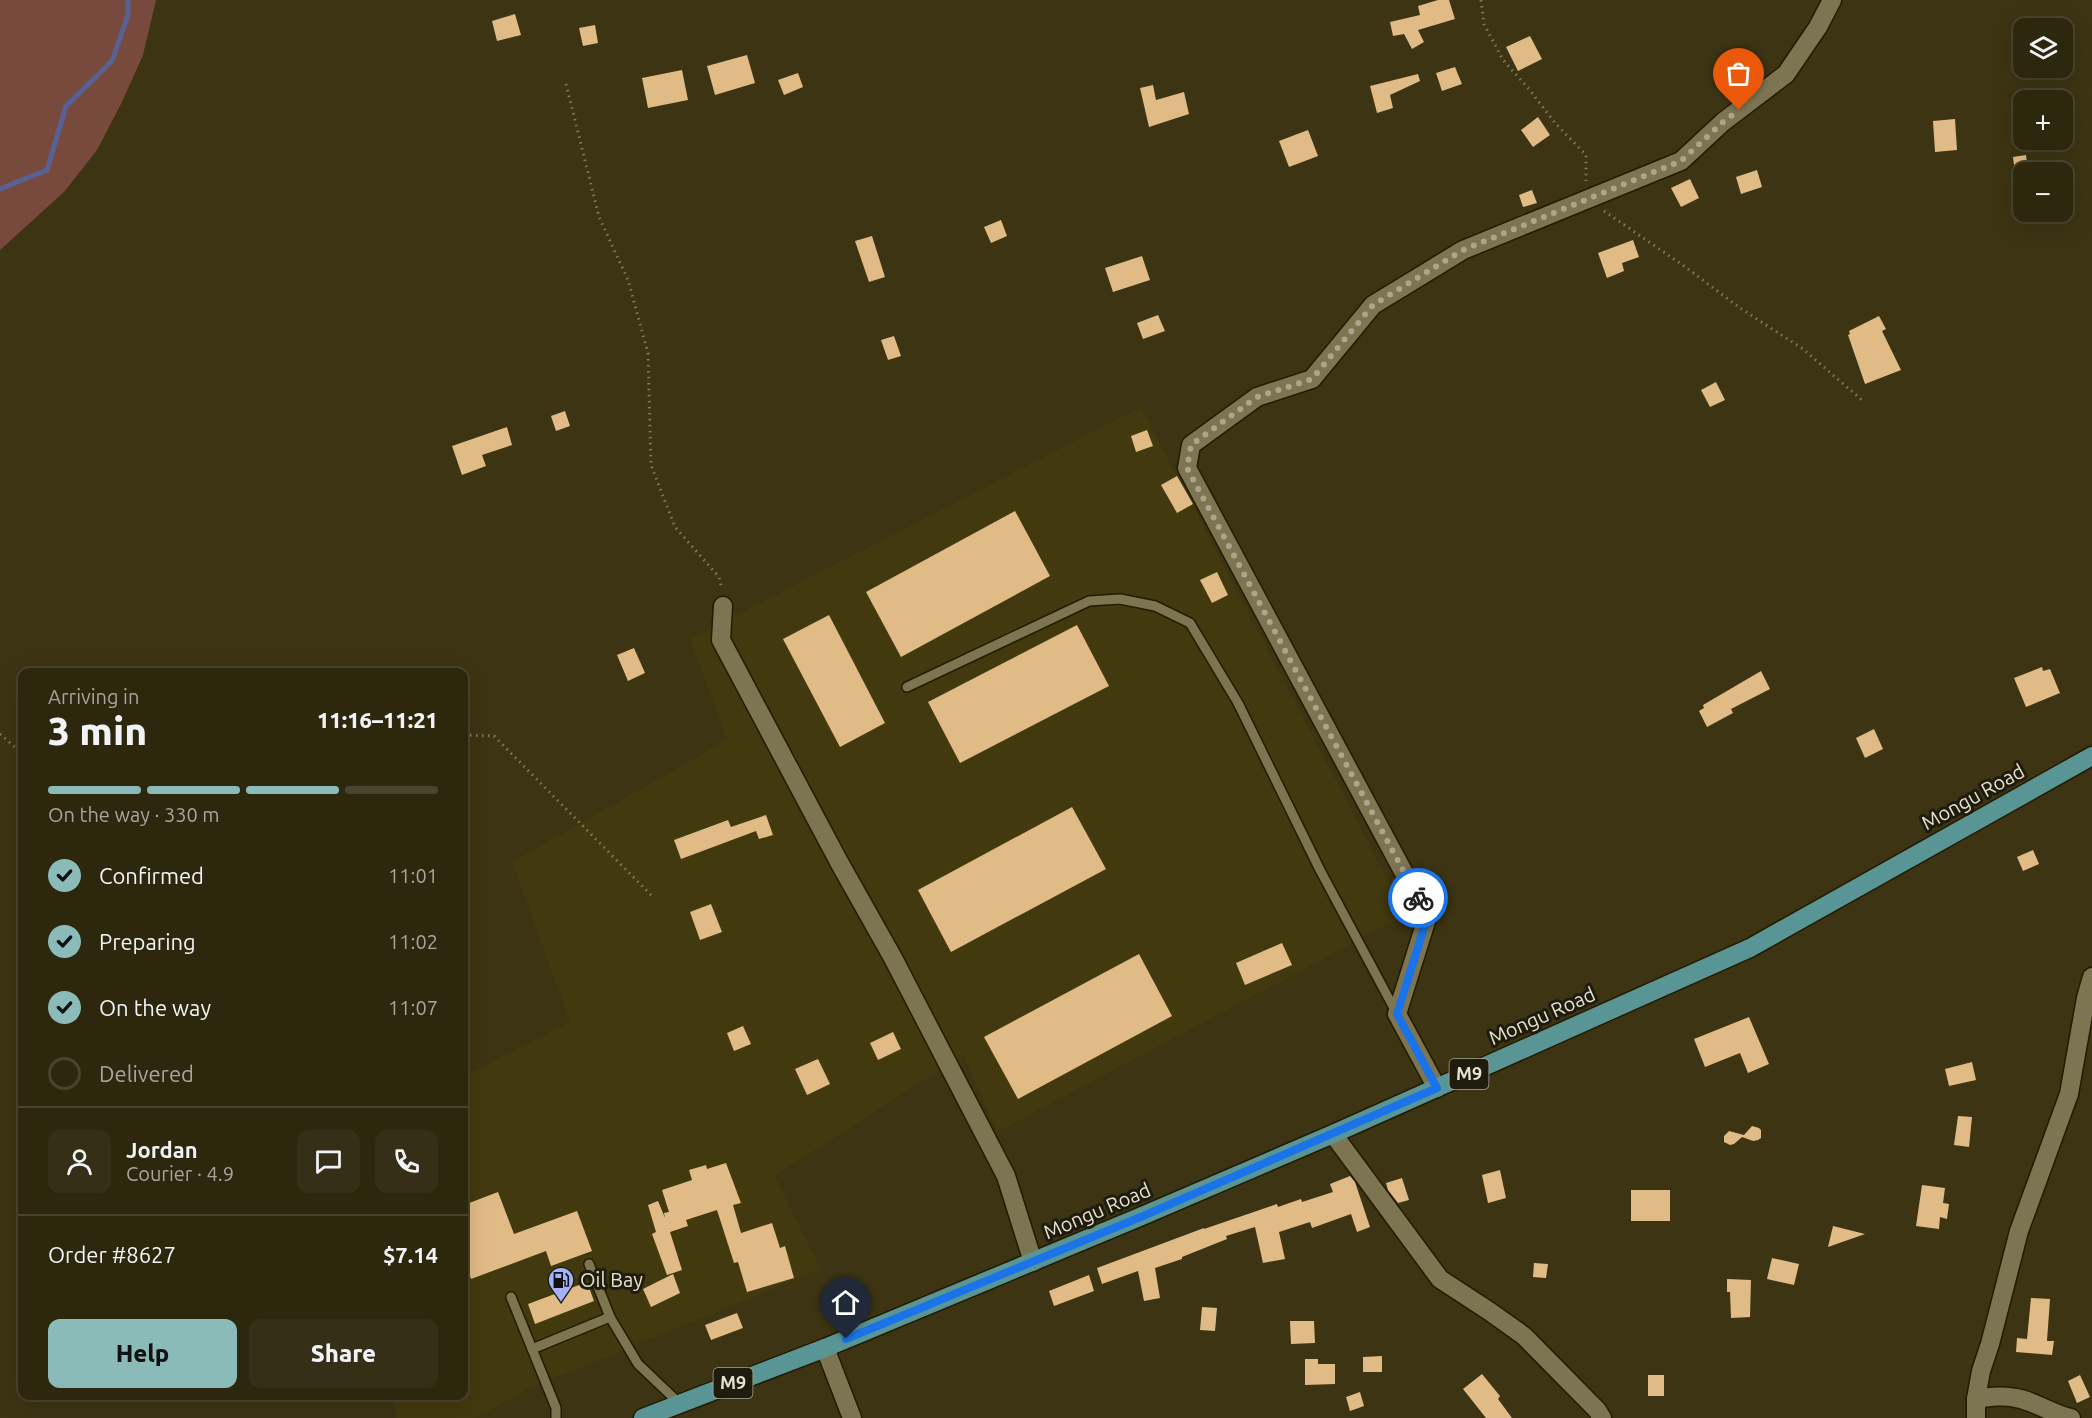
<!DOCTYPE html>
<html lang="en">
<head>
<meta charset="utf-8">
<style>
  body { margin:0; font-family:Ubuntu,sans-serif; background:#352f17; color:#f1f3f6; height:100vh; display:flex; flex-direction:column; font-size:22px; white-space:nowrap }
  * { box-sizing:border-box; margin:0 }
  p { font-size:20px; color:#a7a59e }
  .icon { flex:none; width:33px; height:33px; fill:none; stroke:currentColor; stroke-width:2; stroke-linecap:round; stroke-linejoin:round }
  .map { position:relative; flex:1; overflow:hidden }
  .panel { position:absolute; left:18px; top:668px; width:450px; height:732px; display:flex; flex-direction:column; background:#2d270e; border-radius:12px; box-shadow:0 6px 24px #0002,0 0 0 2px #48442e }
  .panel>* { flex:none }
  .buttons { position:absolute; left:2013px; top:18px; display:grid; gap:12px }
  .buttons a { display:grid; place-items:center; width:60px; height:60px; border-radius:12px; background:#2d270e; box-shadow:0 6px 24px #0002,0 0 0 2px #48442e; font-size:30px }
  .pin { position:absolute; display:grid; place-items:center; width:51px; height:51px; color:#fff; margin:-62px -26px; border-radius:50% 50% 50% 0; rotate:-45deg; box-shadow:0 0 6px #0007 }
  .pin .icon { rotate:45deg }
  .courier { position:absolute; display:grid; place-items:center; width:60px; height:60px; margin:-30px; border:4px solid #1a73e8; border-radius:50%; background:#fff; color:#222; box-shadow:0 2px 8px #0007 }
  .summary em { font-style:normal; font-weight:800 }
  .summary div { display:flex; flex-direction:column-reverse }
  .summary { display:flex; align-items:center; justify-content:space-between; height:102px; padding:0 30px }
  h1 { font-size:39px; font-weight:800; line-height:45px }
  .bar { display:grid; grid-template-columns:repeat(4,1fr); gap:9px 6px; align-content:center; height:72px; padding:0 30px }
  .bar i { height:8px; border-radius:4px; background:#48442e }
  .bar .selected { background:#8bbbb9 }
  .bar p { grid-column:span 4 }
  .line { display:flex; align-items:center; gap:15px; padding:0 30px; border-top:2px solid #48442e }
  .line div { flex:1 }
  .round { display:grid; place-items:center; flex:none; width:63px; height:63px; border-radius:12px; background:#352f17 }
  ol { padding:0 30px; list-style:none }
  li { display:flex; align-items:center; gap:18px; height:66px }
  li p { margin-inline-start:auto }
  li .icon { padding:6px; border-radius:50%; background:#8bbbb9; color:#111; stroke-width:4 }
  li:last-child { color:#a7a59e }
  li i { width:33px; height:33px; border:3px solid #48442e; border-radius:50% }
  .button { display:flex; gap:12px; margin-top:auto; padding:12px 30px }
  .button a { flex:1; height:69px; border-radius:12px; background:#8bbbb9; color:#111; font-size:24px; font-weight:800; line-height:69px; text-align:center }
  .button a+a { background:#352f17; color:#f1f3f6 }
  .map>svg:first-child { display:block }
</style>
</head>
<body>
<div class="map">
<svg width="2092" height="1418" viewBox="0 0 2092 1418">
  <rect width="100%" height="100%" fill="#3c3413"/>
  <path fill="#43390e" d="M 1141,407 L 1406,915 L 997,1132 L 963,1055 L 775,1176 L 821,1269 L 526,1390 L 476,1418 L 396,1418 L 393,1395 L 464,1395 L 464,1076 L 570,1022 L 512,862 L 727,740 L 690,639 Z"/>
  <path fill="#784a3e" d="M 0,0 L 156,0 L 143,55 L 122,102 L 97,150 L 64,192 L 0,250 Z"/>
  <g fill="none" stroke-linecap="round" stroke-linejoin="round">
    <path stroke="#586194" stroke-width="5" d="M 0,189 L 47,170 L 66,106 L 112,61 L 128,15 L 128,0"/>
  </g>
  <g fill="#e1bb86">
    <path d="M 1438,0 L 1449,0 L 1455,19 L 1418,30 L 1424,42 L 1412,49 L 1404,34 L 1393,36 L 1390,22 L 1420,15 L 1418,6 Z"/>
    <path d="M 515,14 L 521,35 L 497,41 L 492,21 Z"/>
    <path d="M 595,25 L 598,43 L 583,46 L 579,28 Z"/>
    <path d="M 1530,36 L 1542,59 L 1518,71 L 1506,47 Z"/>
    <path d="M 747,55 L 755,83 L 715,95 L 707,66 Z"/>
    <path d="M 1455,67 L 1462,84 L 1442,91 L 1436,73 Z"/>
    <path d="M 682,70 L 688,100 L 648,108 L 642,78 Z"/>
    <path d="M 798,73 L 803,87 L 784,95 L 778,80 Z"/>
    <path d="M 1418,74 L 1420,81 L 1390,95 L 1393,108 L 1377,113 L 1370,86 Z"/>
    <path d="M 1153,85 L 1156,100 L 1184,92 L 1189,114 L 1149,127 L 1140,88 Z"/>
    <path d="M 1538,117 L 1550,135 L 1533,147 L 1521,130 Z"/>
    <path d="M 1955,119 L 1957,150 L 1935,152 L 1933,121 Z"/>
    <path d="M 1308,130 L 1318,156 L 1289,167 L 1279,141 Z"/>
    <path d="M 2026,155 L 2028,171 L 2015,173 L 2013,157 Z"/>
    <path d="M 1757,170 L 1762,187 L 1741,194 L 1736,177 Z"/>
    <path d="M 1690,179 L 1699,198 L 1681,207 L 1671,188 Z"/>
    <path d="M 1532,190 L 1537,203 L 1523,207 L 1519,195 Z"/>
    <path d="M 1001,220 L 1007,236 L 991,243 L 984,227 Z"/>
    <path d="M 872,236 L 885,277 L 869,282 L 855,241 Z"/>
    <path d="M 1633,240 L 1639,257 L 1622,263 L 1624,271 L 1607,278 L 1598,253 Z"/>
    <path d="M 1142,256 L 1150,280 L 1113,292 L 1105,268 Z"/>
    <path d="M 1158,315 L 1165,331 L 1143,339 L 1137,323 Z"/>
    <path d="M 1879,316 L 1886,329 L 1882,331 L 1901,370 L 1865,384 L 1848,335 L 1850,334 L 1849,331 Z"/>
    <path d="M 894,336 L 901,356 L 888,360 L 881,340 Z"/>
    <path d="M 1716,382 L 1725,400 L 1710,407 L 1701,390 Z"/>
    <path d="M 565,411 L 570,426 L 556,431 L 551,416 Z"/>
    <path d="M 507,427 L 512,445 L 482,455 L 486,466 L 462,475 L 452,446 Z"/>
    <path d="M 1147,430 L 1153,446 L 1136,452 L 1131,436 Z"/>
    <path d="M 1177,476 L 1193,504 L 1177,513 L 1161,485 Z"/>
    <path d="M 1015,511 L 1050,576 L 901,657 L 866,592 Z"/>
    <path d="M 1217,572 L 1228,595 L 1212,603 L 1200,580 Z"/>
    <path d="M 829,615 L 885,723 L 840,747 L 783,639 Z"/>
    <path d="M 1077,625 L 1109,686 L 960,763 L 928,702 Z"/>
    <path d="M 634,648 L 645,673 L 628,681 L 617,655 Z"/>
    <path d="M 2042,667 L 2043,671 L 2050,669 L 2060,693 L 2026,707 L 2014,678 Z"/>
    <path d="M 1761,671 L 1770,689 L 1731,709 L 1733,713 L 1707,727 L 1699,711 L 1704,708 L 1703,705 Z"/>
    <path d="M 1874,729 L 1883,749 L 1865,758 L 1856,738 Z"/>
    <path d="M 1072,807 L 1106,869 L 951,952 L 918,890 Z"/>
    <path d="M 766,815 L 773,835 L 759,839 L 756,831 L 681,859 L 674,840 L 728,820 L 731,827 Z"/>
    <path d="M 2033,850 L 2039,864 L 2023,871 L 2017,857 Z"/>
    <path d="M 711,904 L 722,932 L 700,940 L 690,912 Z"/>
    <path d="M 1282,943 L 1292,965 L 1245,985 L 1236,963 Z"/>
    <path d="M 1139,954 L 1172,1016 L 1018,1099 L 984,1037 Z"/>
    <path d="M 1749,1017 L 1769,1064 L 1748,1073 L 1740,1053 L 1705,1067 L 1694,1039 Z"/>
    <path d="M 743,1026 L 751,1044 L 734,1051 L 727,1033 Z"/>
    <path d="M 893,1032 L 901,1049 L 878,1060 L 870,1043 Z"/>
    <path d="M 818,1059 L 830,1084 L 807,1095 L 795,1069 Z"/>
    <path d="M 1972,1062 L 1976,1080 L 1949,1086 L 1945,1069 Z"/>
    <path d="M 1958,1116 L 1972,1117 L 1969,1147 L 1954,1145 Z"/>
    <path d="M 1752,1126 L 1759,1128 L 1761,1130 L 1761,1138 L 1758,1140 L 1753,1141 L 1742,1137 L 1734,1144 L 1730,1145 L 1724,1142 L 1724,1136 L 1729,1131 L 1744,1135 Z"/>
    <path d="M 726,1163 L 741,1203 L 733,1205 L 741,1233 L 772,1223 L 780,1248 L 785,1246 L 794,1278 L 747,1292 L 738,1262 L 734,1263 L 717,1210 L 686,1220 L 688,1226 L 670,1232 L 682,1270 L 667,1275 L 652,1234 L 656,1232 L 648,1205 L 658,1201 L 665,1218 L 664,1213 L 669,1212 L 662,1190 L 692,1180 L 689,1170 L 706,1165 L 707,1169 Z"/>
    <path d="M 1500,1170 L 1506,1198 L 1488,1203 L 1482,1175 Z"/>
    <path d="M 1350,1176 L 1355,1182 L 1370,1227 L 1357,1232 L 1351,1214 L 1312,1228 L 1310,1222 L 1279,1232 L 1285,1259 L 1263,1263 L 1255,1227 L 1226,1236 L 1227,1239 L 1182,1257 L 1182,1259 L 1155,1268 L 1160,1298 L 1144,1301 L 1138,1271 L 1102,1284 L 1097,1268 L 1204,1228 L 1204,1229 L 1277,1204 L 1278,1207 L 1301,1199 L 1302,1202 L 1333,1192 L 1330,1184 Z"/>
    <path d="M 1402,1178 L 1409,1200 L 1398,1203 L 1388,1190 L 1386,1183 Z"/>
    <path d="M 1922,1185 L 1945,1188 L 1943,1203 L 1949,1204 L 1947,1219 L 1940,1217 L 1939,1229 L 1916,1226 Z"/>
    <rect x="1631" y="1190" width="39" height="31"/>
    <path d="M 498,1192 L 514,1234 L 577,1211 L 592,1251 L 551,1266 L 546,1251 L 471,1279 L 464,1259 L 464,1205 Z"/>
    <path d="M 1833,1226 L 1865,1234 L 1828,1247 Z"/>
    <path d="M 1772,1258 L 1799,1264 L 1794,1285 L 1767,1279 Z"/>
    <path d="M 1534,1263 L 1548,1264 L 1546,1278 L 1533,1277 Z"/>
    <path d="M 673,1274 L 680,1293 L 651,1307 L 643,1289 Z"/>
    <path d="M 1089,1275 L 1094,1291 L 1054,1306 L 1049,1291 Z"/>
    <path d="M 1727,1279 L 1751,1280 L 1750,1317 L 1731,1318 L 1730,1292 L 1727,1292 Z"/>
    <path d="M 587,1282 L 594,1301 L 535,1324 L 528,1304 Z"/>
    <path d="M 2031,1298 L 2050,1299 L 2047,1341 L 2054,1341 L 2052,1355 L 2016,1352 L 2017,1338 L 2027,1339 Z"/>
    <path d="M 1202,1307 L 1217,1308 L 1215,1331 L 1200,1330 Z"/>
    <path d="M 737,1313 L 743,1328 L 711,1340 L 705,1325 Z"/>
    <path d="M 1290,1321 L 1314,1321 L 1315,1343 L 1291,1344 Z"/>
    <path d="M 1382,1356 L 1382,1372 L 1363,1372 L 1363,1357 Z"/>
    <path d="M 1305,1359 L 1318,1359 L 1318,1364 L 1335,1364 L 1335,1384 L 1305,1385 Z"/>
    <path d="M 1482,1374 L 1500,1396 L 1498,1399 L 1512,1418 L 1486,1418 L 1463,1389 Z"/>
    <rect x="1648" y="1375" width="16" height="21"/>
    <path d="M 2080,1375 L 2090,1397 L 2077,1403 L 2068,1381 Z"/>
    <path d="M 1360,1392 L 1364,1406 L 1350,1411 L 1346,1397 Z"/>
  </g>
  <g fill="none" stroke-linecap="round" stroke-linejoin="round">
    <g stroke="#231b00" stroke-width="12">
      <g id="lane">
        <path d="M 907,687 L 1089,601 L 1120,599 L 1155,606 L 1190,623 L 1238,703 L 1320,870 L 1396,1012"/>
        <path d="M 589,1264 L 610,1317 L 638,1364 L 679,1403"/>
        <path d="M 511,1297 L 556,1408 L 556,1418"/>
        <path d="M 532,1349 L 610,1317"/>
      </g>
    </g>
    <g stroke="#231b00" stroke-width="21">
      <g id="street">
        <path d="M 723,606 L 721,640 L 839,862 L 893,958 L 1006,1176 L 1033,1262"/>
        <path d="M 1437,1088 L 1397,1014 L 1428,915 L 1404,873 L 1187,468 L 1191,445 L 1257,397 L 1312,379 L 1373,305 L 1463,250 L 1681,161 L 1723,122 L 1786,74 L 1818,27 L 1832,0"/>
        <path d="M 1333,1134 L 1440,1279 L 1489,1311 L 1524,1336 L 1597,1410 L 1602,1418"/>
        <path d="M 1976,1399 C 1990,1397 2003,1395 2016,1398 C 2035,1401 2051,1414 2071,1418"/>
        <path d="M 1976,1418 L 1976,1399 L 1981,1371 L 1990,1344 L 2019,1231 L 2069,1094 L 2086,998 L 2092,977"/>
      </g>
    </g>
    <g stroke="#231b00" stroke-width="21">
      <path id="secondary" d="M 825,1348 L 852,1418"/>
    </g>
    <g stroke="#231b00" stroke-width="21">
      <path id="primary" d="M 643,1418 L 825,1348 L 1142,1216 L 1333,1134 L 1750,948 L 2092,756"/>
    </g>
    <g stroke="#80795e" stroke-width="3" stroke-dasharray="1.5 4.5" stroke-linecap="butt">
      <path d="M 1481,0 L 1484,24 L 1503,60 L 1529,89 L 1555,123 L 1586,155 L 1586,181"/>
      <path d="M 566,84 L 599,217 L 628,280 L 648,353 L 651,465 L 675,527 L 719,577 L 722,589"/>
      <path d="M 1604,211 L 1684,266 L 1740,308 L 1803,349 L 1863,401"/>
      <path d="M 0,734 L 22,753"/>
      <path d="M 464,735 L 494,736 L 654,898"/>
    </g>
    <use href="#lane" stroke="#7d7452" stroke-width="9"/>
    <use href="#street" stroke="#7d7452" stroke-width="18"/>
    <use href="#secondary" stroke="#7d7452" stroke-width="18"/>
    <use href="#primary" stroke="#5a9596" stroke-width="18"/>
  </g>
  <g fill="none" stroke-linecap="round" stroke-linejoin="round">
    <path stroke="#aba58e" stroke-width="6" stroke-dasharray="0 10.8" d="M 1418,898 L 1187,468 L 1191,445 L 1257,397 L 1312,379 L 1373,305 L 1463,250 L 1681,161 L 1723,122 L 1739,110"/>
    <path stroke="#1a73e8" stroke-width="8" d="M 846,1339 L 1143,1216 L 1437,1088 L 1397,1014 L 1428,915 L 1418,898"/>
  </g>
  <defs>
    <g id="fuel-pin" transform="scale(1.35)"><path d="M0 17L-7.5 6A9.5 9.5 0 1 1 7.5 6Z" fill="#a4b2fc" stroke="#1f1c0e"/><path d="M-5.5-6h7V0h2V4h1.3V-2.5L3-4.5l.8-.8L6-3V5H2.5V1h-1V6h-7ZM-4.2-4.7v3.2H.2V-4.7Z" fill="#111"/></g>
  </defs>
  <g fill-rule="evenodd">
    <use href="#fuel-pin" x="561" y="1280"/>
  </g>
  <g text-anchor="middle" stroke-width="6" stroke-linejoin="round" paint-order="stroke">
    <g fill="#1f1c0e" stroke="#aba796" stroke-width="1.5">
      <rect x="1449.5" y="1059" width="39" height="30" rx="4.5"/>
      <rect x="713.5" y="1368" width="39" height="30" rx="4.5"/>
    </g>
    <g font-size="18" font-weight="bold" fill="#e7e2d0">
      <text x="1469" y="1080">M9</text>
      <text x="733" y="1389">M9</text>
    </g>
    <g font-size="20" fill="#e7e2d0" stroke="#1f1c0e">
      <text transform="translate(1973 797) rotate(-29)" y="7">Mongu Road</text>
      <text transform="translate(1542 1016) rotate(-24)" y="7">Mongu Road</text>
      <text transform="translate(1097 1211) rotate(-23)" y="7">Mongu Road</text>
    </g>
    <g font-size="20" fill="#e7e2d0" stroke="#1f1c0e" text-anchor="start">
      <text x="580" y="1287">Oil Bay</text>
    </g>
  </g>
</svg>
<div class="buttons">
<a><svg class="icon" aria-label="layers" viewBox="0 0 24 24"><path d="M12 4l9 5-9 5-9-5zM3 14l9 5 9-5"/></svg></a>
<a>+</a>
<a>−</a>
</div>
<div class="pin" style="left:1739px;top:110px;background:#ea580c"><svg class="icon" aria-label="bag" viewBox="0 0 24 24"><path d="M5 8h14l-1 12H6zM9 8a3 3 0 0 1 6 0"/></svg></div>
<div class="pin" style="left:846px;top:1339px;background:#1f2937"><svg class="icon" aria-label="home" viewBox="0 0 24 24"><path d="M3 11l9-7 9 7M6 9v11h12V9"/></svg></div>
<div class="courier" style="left:1418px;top:898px"><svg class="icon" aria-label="bike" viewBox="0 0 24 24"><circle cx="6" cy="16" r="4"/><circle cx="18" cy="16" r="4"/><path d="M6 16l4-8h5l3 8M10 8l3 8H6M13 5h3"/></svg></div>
<section class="panel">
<div class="summary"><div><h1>3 min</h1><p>Arriving in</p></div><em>11:16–11:21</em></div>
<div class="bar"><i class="selected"></i><i class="selected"></i><i class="selected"></i><i></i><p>On the way · 330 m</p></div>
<ol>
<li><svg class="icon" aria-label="check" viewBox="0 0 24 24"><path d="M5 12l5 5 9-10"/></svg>Confirmed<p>11:01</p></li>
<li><svg class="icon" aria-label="check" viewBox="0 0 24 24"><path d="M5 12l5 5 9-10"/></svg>Preparing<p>11:02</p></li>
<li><svg class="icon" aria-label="check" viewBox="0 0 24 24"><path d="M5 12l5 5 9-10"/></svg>On the way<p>11:07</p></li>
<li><i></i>Delivered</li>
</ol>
<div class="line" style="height:108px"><a class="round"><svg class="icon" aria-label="person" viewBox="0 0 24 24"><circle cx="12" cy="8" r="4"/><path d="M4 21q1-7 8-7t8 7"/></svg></a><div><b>Jordan</b><p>Courier · 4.9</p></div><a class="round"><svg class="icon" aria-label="chat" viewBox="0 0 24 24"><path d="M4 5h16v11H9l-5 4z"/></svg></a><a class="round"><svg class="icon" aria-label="phone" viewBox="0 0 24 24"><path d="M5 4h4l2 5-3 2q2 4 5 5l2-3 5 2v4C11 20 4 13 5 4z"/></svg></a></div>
<div class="line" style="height:78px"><div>Order #8627</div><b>$7.14</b></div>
<div class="button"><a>Help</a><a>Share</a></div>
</section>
</div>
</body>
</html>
